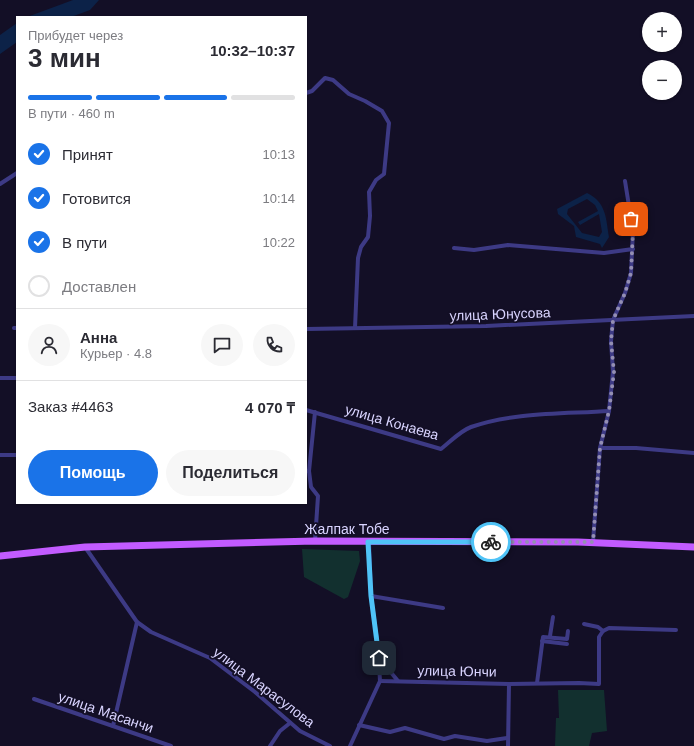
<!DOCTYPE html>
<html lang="ru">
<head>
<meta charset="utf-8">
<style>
  body { margin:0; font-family:Arial,sans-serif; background:#f7f7f7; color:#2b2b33; height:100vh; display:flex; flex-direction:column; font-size:15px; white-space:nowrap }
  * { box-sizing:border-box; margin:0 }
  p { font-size:13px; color:#7c7c81 }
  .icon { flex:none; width:22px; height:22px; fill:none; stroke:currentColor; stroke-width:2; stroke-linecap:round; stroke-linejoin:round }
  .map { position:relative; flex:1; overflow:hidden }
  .details { position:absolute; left:16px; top:16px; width:291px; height:488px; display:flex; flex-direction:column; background:#fff; border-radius:0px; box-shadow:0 1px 3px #0004 }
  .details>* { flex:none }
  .controls { position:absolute; left:642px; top:12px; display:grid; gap:8px }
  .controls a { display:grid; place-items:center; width:40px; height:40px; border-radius:50%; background:#fff; box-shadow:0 1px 3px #0004; font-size:20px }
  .pin { position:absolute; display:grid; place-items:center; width:34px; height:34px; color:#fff; margin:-17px; border-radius:8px; box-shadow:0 2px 6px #0006 }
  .courier { position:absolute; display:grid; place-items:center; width:40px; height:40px; margin:-20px; border:3px solid #4fc3f7; border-radius:50%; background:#fff; color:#222; box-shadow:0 1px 5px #0007 }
  .overview em { font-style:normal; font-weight:700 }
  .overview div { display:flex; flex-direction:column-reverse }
  .overview { display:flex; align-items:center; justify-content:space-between; height:68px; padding:0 12px }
  h1 { font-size:26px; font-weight:700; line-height:30px }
  .bar { display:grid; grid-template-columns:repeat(4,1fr); gap:6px 4px; align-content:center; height:48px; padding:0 12px }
  .bar i { height:5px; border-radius:3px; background:#e1e1e2 }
  .bar .current { background:#1a73e8 }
  .bar p { grid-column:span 4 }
  .line { display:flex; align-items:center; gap:10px; padding:0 12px; border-top:1px solid #e1e1e2 }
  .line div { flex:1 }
  .round { display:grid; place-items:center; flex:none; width:42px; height:42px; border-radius:21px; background:#f7f7f7 }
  ol { padding:0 12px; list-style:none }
  li { display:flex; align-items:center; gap:12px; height:44px }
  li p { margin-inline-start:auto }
  li .icon { padding:4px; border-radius:50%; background:#1a73e8; color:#fff; stroke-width:4 }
  li:last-child { color:#7c7c81 }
  li i { width:22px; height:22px; border:2px solid #e1e1e2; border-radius:50% }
  .primary-button { display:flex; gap:8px; margin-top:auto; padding:8px 12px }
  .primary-button a { flex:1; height:46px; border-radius:24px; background:#1a73e8; color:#fff; font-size:16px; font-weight:700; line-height:46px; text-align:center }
  .primary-button a+a { background:#f7f7f7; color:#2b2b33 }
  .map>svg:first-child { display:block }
</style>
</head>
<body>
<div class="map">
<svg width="694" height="746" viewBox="0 0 694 746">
  <rect width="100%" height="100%" fill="#130f26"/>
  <g fill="#12302f">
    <path d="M 302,549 L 359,551 L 360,561 L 348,597 L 344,599 L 304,577 Z"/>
    <path d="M 558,690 L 604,690 L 607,731 L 592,733 L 589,746 L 555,746 L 556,718 L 559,718 Z"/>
  </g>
  <g fill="#0c2248" fill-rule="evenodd">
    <path d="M 73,0 L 99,0 L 90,10 L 71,17 L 27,17 Z"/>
    <path d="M 17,23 L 17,42 L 0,54 L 0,35 Z"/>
    <path d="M 587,193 C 606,202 606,218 609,237 L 602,248 L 600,244 L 576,237 L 574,226 L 558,214 L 557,209 ZM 587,199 L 595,205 L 598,211 L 578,222 L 580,225 L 599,214 L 602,232 L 599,237 L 582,233 L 567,214 L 568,209 Z"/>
  </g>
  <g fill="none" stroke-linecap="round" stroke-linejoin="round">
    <g stroke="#3d3a85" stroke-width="4">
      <path d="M 306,93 L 312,91 L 325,78 L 333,80 L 349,94 L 365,101 L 382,111 L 389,123 L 384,174 L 376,180 L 369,192 L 370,216 L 368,237 L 361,247 L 358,258 L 355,328"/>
      <path d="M 0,184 L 17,173"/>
      <path d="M 454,248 L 474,250 L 508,245 L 604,253 L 633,249"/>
      <path d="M 14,328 L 17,328"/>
      <path d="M 306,329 L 486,326 L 694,316"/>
      <path d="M 0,378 L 17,378"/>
      <path d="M 306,410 L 441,449 C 450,442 460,431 471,427 C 514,412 564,414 609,411"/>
      <path d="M 600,448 L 636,448 L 694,453"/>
      <path d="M 0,455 L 17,455"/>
      <path d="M 306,471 L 309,471 L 311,487 L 318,496 L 315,541"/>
      <path d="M 309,471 L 315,412"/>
      <path d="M 593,542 L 600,448 L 609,411 L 613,372 L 611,341 L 613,320 L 625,293 L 631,273 L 633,231 L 625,181"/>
      <path d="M 85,547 L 137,622 L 151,632 L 210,658 L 255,692 L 300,731 L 330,746"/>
      <path d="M 371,596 L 443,608"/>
      <path d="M 584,624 L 598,627 L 603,631"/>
      <path d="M 550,636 L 553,617"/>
      <path d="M 542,641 L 567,644"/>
      <path d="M 379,658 L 398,681"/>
      <path d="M 380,681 L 509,684 L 579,683 L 599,684 L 599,637 L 603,631 L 609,628 L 676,630"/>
      <path d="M 537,683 L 543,637 L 567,639 L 568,631"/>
      <path d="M 34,699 L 171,746"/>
      <path d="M 359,725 L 390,732 L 405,728 L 444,739 L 455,736 L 487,741 L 507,738"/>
      <path d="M 113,726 L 137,622"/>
      <path d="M 270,746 L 280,731 L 290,723"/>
      <path d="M 350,746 L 380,681 L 378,648 L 371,596 L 369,542"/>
      <path d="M 508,746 L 509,684"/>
    </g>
    <path stroke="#c25bff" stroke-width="7" d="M 0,556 L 85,547 L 315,541 L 578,542 L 694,547"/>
  </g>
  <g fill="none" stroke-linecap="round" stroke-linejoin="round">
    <path stroke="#948fb3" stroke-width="4" stroke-dasharray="0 7.2" d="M 491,542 L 593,542 L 600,448 L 609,411 L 614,372 L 611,341 L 613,320 L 625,293 L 631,273 L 633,231 L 631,219"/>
    <path stroke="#4fc3f7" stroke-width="5" d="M 379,658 L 371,596 L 368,542 L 491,542"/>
  </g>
  <g text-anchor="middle" stroke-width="3.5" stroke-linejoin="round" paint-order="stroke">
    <g font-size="14" fill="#d9d4ff" stroke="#130f26">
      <text transform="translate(500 314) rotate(-2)" y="5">улица Юнусова</text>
      <text transform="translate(392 422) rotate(16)" y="5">улица Конаева</text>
      <text x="347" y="534">Жалпак Тобе</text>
      <text transform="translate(457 671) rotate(1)" y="5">улица Юнчи</text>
      <text transform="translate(264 687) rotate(37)" y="5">улица Марасулова</text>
      <text transform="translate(106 712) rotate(19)" y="5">улица Масанчи</text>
    </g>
  </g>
</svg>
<div class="controls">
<a>+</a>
<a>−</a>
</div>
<div class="pin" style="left:631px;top:219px;background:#ea580c"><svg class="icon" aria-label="bag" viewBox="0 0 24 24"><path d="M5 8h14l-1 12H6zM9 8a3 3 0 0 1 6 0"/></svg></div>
<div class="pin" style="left:379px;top:658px;background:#1f2937"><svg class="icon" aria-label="home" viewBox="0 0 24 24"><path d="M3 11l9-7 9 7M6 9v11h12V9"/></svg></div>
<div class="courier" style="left:491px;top:542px"><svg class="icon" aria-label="bike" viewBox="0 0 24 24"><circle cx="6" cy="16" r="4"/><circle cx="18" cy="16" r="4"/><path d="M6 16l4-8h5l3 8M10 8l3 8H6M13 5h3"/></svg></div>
<section class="details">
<div class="overview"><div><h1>3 мин</h1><p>Прибудет через</p></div><em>10:32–10:37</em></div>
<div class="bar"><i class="current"></i><i class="current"></i><i class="current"></i><i></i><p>В пути · 460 m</p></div>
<ol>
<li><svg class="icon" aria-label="check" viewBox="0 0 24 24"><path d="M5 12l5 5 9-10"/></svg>Принят<p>10:13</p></li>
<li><svg class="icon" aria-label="check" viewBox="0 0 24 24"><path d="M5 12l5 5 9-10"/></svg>Готовится<p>10:14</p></li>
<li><svg class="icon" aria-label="check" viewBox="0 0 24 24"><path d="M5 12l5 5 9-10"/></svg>В пути<p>10:22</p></li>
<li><i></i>Доставлен</li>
</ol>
<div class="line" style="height:72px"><a class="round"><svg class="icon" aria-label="person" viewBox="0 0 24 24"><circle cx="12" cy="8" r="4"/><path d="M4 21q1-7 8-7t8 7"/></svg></a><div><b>Анна</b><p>Курьер · 4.8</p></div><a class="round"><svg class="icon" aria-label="chat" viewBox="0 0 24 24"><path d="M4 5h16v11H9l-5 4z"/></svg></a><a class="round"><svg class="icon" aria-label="phone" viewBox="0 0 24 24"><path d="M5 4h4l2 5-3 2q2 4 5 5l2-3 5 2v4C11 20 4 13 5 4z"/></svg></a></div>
<div class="line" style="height:52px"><div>Заказ #4463</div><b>4 070 ₸</b></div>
<div class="primary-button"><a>Помощь</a><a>Поделиться</a></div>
</section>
</div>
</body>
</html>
